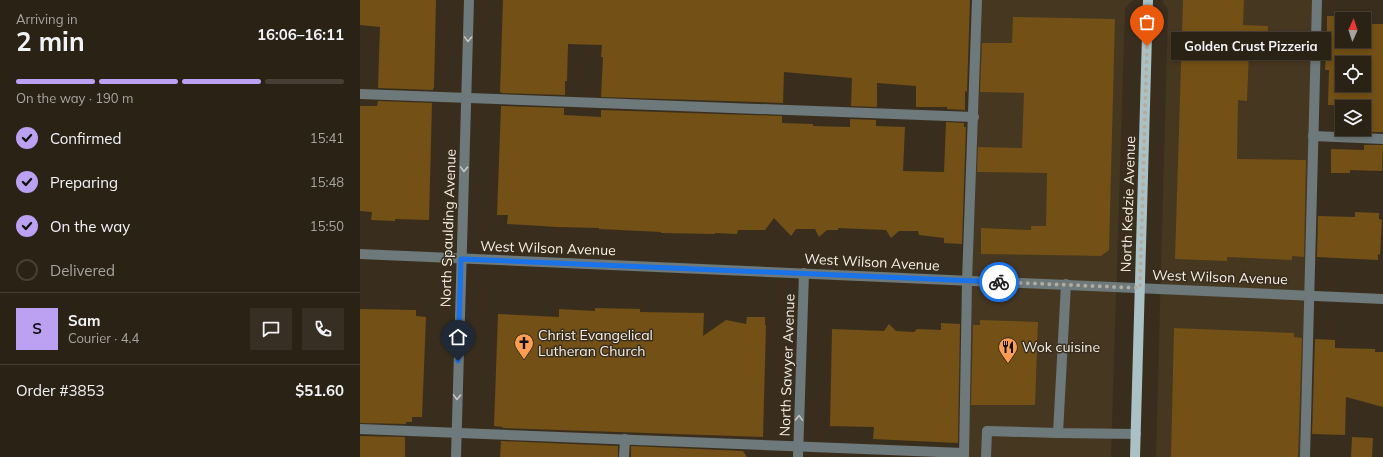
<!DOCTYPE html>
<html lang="en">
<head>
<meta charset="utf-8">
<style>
  body { margin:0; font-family:Mulish,sans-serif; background:#372f23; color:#f1f3f6; height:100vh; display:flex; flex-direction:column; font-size:15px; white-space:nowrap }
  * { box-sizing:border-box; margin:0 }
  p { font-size:13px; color:#a6a4a1 }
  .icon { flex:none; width:22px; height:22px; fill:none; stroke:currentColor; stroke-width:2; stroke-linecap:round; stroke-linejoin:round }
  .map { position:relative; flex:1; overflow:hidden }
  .sheet { display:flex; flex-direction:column; background:#2b2216; width:360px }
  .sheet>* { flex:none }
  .needle { width:26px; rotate:3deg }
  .buttons { position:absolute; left:975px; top:12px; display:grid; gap:8px }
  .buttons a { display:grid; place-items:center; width:36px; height:36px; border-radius:0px; background:#2b2216; box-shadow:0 2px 6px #0003,0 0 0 1px #473f35; font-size:20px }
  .pin { position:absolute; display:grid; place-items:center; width:34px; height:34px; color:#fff; margin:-41px -17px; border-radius:50% 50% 50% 0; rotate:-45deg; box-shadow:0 0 4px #0007 }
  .pin .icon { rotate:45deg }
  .courier { position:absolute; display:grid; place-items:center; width:40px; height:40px; margin:-20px; border:3px solid #1a73e8; border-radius:50%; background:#fff; color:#222; box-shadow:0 1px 5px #0007 }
  .bubble { position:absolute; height:28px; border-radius:0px; background:#2b2216; box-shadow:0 2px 6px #0003,0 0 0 1px #473f35; font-size:13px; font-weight:700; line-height:28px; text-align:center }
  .head em { font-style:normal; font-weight:700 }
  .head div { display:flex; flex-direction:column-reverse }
  .head { display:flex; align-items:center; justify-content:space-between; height:68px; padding:0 16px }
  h1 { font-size:26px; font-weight:700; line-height:30px }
  .bar { display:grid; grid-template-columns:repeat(4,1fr); gap:6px 4px; align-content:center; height:48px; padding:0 16px }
  .bar i { height:5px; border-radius:3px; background:#473f35 }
  .bar .on { background:#bca0f2 }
  .bar p { grid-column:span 4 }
  .line { display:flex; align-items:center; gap:10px; padding:0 16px; border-top:1px solid #473f35 }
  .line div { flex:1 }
  .round { display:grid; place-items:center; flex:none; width:42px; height:42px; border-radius:0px; background:#372f23 }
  ol { padding:0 16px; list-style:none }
  li { display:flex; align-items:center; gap:12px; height:44px }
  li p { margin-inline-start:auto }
  li .icon { padding:4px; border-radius:50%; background:#bca0f2; color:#111; stroke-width:4 }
  li:last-child { color:#a6a4a1 }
  li i { width:22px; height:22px; border:2px solid #473f35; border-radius:50% }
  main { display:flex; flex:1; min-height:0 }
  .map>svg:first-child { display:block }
</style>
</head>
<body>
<main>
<section class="sheet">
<div class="head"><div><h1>2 min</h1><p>Arriving in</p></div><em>16:06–16:11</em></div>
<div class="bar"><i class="on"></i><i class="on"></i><i class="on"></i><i></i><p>On the way · 190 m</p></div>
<ol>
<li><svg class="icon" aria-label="check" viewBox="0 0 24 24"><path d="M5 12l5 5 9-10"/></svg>Confirmed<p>15:41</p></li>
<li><svg class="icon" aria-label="check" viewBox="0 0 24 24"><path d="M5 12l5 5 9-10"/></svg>Preparing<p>15:48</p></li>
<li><svg class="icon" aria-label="check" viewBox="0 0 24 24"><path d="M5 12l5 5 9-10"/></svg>On the way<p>15:50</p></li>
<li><i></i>Delivered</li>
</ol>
<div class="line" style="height:72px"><b class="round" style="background:#bca0f2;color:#111">S</b><div><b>Sam</b><p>Courier · 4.4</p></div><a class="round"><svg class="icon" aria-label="chat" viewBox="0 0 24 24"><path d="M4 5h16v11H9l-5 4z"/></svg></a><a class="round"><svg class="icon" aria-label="phone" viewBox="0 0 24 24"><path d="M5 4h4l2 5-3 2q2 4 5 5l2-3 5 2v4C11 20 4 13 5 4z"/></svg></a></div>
<div class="line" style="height:52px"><div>Order #3853</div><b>$51.60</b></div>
</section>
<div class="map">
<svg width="1023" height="457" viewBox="0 0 1023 457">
  <rect width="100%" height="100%" fill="#392e1e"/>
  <g fill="#463721">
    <path d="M 617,0 L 773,0 L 765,8 L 751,457 L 607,457 Z"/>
    <path d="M 803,0 L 957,0 L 942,457 L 796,457 L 808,9 L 803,3 Z"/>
  </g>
  <g fill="#735015" fill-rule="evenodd">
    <path d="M 0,0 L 76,0 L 74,88 L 73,88 L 73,90 L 18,88 L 20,27 L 0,25 Z"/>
    <path d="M 143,0 L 610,0 L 607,92 L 605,91 L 605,110 L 587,109 L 587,107 L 556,107 L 556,86 L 517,83 L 517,107 L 491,106 L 492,78 L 424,72 L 423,103 L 241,97 L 243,57 L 241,57 L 242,45 L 208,44 L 207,81 L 205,81 L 205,95 L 142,93 L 140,92 Z"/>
    <path d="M 823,0 L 884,0 L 883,25 L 908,26 L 907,52 L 889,51 L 887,101 L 878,100 L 877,159 L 946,160 L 944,257 L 932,256 L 932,260 L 867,257 L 867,261 L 815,259 Z"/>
    <path d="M 967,16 L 992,16 L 992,19 L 982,19 L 982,41 L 1004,41 L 1004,24 L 1023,24 L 1023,132 L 1004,132 L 1005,106 L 968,105 L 969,70 L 965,70 L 966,49 L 967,49 ZM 982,63 L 1004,63 L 1004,85 L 982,85 Z"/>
    <path d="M 653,17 L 755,19 L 749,250 L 741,256 L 621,254 L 621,228 L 671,230 L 671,226 L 686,226 L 687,173 L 617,172 L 618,147 L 662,148 L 664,93 L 620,92 L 622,43 L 652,43 Z"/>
    <path d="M 18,101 L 72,103 L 69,220 L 35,219 L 35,221 L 11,220 L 12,212 L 0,211 L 0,106 L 17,106 Z"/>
    <path d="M 141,106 L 204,108 L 204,115 L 241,117 L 241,110 L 422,116 L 422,123 L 453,124 L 453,126 L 490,127 L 490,119 L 516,120 L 516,126 L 545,127 L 543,171 L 584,172 L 586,122 L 604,123 L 604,127 L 606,127 L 602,244 L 584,243 L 584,238 L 559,235 L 558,231 L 539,231 L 531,238 L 526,230 L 478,228 L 478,230 L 467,230 L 459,237 L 455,229 L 436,229 L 431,236 L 414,218 L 405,230 L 378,230 L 377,234 L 355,233 L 355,234 L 301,233 L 301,232 L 239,229 L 239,228 L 198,227 L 147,224 L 148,215 L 137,215 Z"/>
    <path d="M 1004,145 L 1023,145 L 1022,171 L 990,170 L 990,173 L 971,173 L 971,149 L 1004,150 Z"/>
    <path d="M 995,212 L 1019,213 L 1019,219 L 1022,220 L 1020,255 L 1018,254 L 1018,260 L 957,257 L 958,216 L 995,217 Z"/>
    <path d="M 235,308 L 280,309 L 280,312 L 344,313 L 343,336 L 366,320 L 386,324 L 387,317 L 405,317 L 405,325 L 406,325 L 403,437 L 142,428 L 143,427 L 134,426 L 138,314 L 199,317 L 199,309 L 235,311 Z"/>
    <path d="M 0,309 L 56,310 L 56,316 L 66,317 L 62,417 L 52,417 L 52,422 L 46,422 L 46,424 L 0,423 Z"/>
    <path d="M 620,320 L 678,322 L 675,405 L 611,405 L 613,325 L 620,325 Z"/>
    <path d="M 581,323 L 600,324 L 598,443 L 513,439 L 514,427 L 470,426 L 472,329 L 524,331 L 529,324 L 536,331 L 554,332 L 557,329 L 581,330 Z"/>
    <path d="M 814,328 L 934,333 L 934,337 L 942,338 L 938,457 L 811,457 Z"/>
    <path d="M 955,339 L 975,340 L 975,348 L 1015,349 L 1015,352 L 1023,352 L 1023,407 L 986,397 L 985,435 L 952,434 Z"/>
    <path d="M 0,436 L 45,437 L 45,457 L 0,457 Z"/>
    <path d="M 992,437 L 1013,438 L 1012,457 L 991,457 Z"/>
    <path d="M 141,441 L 258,446 L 258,457 L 140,457 Z"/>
    <path d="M 271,446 L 383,451 L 387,457 L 271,457 Z"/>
  </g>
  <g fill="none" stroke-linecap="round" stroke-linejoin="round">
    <g stroke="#6d797a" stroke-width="10">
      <path d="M 0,94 L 614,117"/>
      <path d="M 953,136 L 1023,139"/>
      <path d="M 0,254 L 1023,299"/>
      <path d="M 706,284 L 698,433 L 776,434"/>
      <path d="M 0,429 L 604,453"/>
      <path d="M 96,457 L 109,0"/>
      <path d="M 264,457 L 265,439"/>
      <path d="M 438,457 L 444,273"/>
      <path d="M 604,457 L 607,281 L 617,0"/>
      <path d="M 626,457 L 627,431 L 698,433"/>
      <path d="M 945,457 L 957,0"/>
    </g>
    <path stroke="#aac2c5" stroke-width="10" d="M 775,457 L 788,0"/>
  </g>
  <defs><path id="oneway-chevron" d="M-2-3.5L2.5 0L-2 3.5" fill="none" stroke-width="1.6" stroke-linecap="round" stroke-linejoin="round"/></defs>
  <g stroke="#c7c6c0">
    <use href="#oneway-chevron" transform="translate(108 39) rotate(92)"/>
    <use href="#oneway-chevron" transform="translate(104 169) rotate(92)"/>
    <use href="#oneway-chevron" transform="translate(97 397) rotate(92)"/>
    <use href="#oneway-chevron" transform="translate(439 418) rotate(-88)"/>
  </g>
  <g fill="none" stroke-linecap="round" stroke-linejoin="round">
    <path stroke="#b4ab9f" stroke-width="4" stroke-dasharray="0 7.2" d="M 639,282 L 780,288 L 787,46"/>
    <path stroke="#1a73e8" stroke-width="5" d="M 98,361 L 101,259 L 639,282"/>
  </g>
  <defs>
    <g id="church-pin" transform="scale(1)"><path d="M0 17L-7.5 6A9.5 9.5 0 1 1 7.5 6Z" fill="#fc9d52" stroke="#392e1e"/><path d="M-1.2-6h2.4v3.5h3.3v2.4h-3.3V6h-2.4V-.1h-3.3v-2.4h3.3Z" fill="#111"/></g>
    <g id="restaurant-pin" transform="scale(1)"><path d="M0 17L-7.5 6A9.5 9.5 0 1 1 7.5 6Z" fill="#fc9d52" stroke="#392e1e"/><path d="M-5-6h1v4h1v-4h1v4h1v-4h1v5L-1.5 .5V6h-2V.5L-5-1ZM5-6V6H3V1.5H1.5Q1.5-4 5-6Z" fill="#111"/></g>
  </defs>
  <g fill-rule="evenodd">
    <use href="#church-pin" x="164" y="343"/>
    <use href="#restaurant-pin" x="648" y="347"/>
  </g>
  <g text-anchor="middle" stroke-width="3" stroke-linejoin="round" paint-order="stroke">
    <g font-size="14" fill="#f7efe5" stroke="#392e1e">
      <text transform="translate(768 204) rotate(-88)" y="5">North Kedzie Avenue</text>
      <text transform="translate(88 228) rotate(-88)" y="5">North Spaulding Avenue</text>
      <text transform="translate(188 248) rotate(2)" y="5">West Wilson Avenue</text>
      <text transform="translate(512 262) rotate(3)" y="5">West Wilson Avenue</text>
      <text transform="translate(860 277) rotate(2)" y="5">West Wilson Avenue</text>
      <text transform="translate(427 365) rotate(-88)" y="5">North Sawyer Avenue</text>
    </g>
    <g font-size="14" fill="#f7efe5" stroke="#392e1e" text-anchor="start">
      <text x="178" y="340">Christ Evangelical<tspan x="178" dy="16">Lutheran Church</tspan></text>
      <text x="662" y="352">Wok cuisine</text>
    </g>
  </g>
</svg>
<div class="buttons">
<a><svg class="needle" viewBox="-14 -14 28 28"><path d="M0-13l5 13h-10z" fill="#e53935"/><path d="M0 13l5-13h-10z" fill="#a6a4a1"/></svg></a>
<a><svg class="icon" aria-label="locate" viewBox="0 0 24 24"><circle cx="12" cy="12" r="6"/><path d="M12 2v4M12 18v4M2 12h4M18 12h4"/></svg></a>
<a><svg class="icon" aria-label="layers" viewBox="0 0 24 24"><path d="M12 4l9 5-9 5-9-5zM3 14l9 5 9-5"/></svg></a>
</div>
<div class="pin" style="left:787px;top:46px;background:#ea580c"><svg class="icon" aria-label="bag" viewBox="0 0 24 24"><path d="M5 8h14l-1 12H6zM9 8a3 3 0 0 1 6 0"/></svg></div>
<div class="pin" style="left:98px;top:361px;background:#1f2937"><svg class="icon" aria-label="home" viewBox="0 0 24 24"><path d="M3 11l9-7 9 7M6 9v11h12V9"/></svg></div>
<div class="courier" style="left:639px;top:282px"><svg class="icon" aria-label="bike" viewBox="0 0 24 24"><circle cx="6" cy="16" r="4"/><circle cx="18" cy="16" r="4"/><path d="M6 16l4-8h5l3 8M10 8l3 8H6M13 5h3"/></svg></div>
<div class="bubble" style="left:811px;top:32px;width:160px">Golden Crust Pizzeria</div>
</div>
</main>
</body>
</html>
